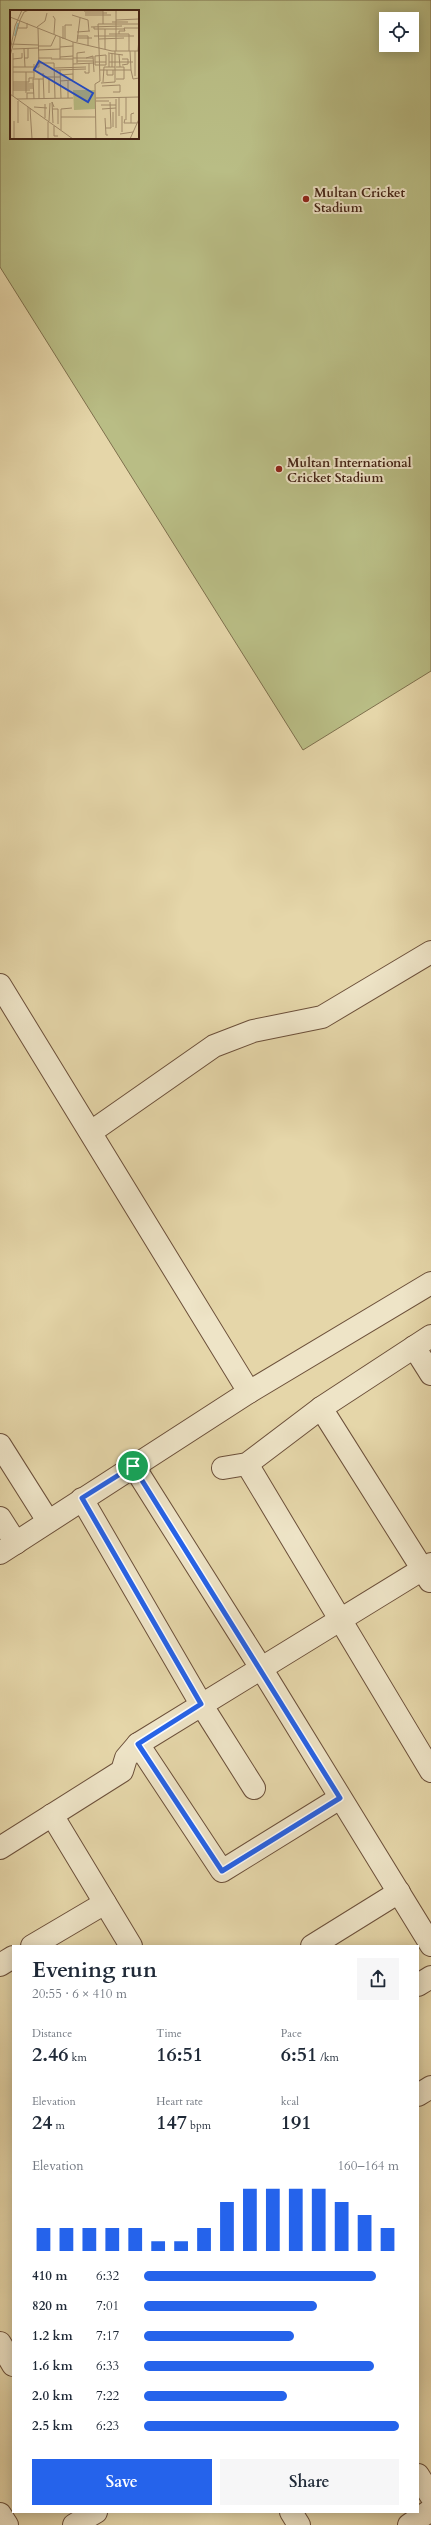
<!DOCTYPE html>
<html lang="en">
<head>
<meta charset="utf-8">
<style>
  body { margin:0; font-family:Cardo,serif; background:#f6f6f7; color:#1f2937; height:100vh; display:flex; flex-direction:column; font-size:15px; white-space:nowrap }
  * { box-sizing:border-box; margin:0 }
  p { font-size:13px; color:#747a83 }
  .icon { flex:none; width:22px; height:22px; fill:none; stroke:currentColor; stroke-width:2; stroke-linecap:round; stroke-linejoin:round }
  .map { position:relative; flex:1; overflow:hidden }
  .details { position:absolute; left:12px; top:1945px; width:407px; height:568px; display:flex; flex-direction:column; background:#fff; border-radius:0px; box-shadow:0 2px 10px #0003 }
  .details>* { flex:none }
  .controls { position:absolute; left:379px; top:12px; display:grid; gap:8px }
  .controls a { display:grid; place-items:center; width:40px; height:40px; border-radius:0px; background:#fff; box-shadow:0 2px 10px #0003; font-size:20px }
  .pin { position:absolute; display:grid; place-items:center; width:34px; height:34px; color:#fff; margin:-17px; border:2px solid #fff; border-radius:50%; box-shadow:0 1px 4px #0007 }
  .round { display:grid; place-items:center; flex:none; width:42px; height:42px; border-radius:0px; background:#f6f6f7 }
  .overview { display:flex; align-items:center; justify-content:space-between; height:68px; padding:0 20px }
  h1 { font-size:22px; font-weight:800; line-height:30px }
  .figures { display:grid; grid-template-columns:repeat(3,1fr); gap:6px; height:68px; padding:4px 20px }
  .figures div { display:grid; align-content:center }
  .figures b { font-size:20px; font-weight:800 }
  .figures small { font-size:11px; font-weight:400 }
  .figures p { font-size:11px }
  .chart { height:112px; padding:8px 20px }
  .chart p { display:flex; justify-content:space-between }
  .chart svg { width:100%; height:72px; margin-top:4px; stroke:#2563eb; stroke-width:6 }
  .action { display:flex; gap:8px; margin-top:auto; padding:8px 20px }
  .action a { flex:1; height:46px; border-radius:0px; background:#2563eb; color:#fff; font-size:16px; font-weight:800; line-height:46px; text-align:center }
  .action a+a { background:#f6f6f7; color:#1f2937 }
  ul { padding:0 20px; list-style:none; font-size:13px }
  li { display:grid; grid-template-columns:64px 48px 1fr; align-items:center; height:30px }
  li i { height:10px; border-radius:5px; background:#2563eb }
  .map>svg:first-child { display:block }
  .green { fill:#b9bd85; stroke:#7e704d; fill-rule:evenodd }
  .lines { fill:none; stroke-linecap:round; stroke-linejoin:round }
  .minor-casing { stroke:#6c503a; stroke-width:24 }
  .minor { stroke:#eee4c7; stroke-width:22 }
  .route-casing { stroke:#fff; stroke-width:8 }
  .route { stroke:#2563eb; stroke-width:5 }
  .poi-dot { fill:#8f2418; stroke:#eee4c7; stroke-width:1.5 }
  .labels { text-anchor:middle; stroke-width:4; stroke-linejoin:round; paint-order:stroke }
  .poi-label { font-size:13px; font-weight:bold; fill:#432315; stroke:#eee4c7; text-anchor:start }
  .inset-river { fill:none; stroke:#96b9ad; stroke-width:2 }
  .inset-road { fill:none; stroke:#a48e6e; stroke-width:1 }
  .view { fill:#1d4ed8; fill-opacity:0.15; stroke:#1d4ed8; stroke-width:2 }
  .inset-edge { fill:none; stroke:#432315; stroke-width:2 }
</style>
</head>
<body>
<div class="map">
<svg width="431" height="2525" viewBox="0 0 431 2525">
  <rect width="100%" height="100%" fill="#e5d6a9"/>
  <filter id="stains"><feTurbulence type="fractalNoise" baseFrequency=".005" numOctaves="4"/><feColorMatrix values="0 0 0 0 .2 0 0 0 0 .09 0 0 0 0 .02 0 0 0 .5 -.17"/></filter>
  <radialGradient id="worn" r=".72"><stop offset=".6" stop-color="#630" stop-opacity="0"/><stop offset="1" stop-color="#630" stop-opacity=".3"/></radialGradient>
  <path class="green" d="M0 0H431V671L303 750 0 267ZM11 11H138V138H11ZM386 19H412V45H386Z"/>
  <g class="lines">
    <defs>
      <g id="minor">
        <path d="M0 985 249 1392"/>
        <path d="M91 1132 214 1046 253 1031 322 1017 431 952"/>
        <path d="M414 1347 431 1374"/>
        <path d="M321 1408 430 1581"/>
        <path d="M0 1445 48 1521"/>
        <path d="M247 1464 431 1771"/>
        <path d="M133 1465 261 1668 431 1945"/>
        <path d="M223 1468 247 1464 321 1408 431 1336"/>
        <path d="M82 1499 201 1704 254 1788"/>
        <path d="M0 1518 16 1543"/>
        <path d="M0 1553 249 1392 431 1283"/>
        <path d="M138 1744 222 1871 340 1798"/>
        <path d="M52 1815 131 1946"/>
        <path d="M0 1848 122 1771 126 1758 138 1744 431 1564"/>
        <path d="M32 1946 105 1903"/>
        <path d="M312 1946 399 1892"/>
        <path d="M0 1965 13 1957"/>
        <path d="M418 1985 431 1977"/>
        <path d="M418 2095 431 2087"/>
        <path d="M0 2343 13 2365"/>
        <path d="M418 2475 431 2496"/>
        <path d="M291 2512 299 2525"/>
        <path d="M0 2514 7 2525"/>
        <path d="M74 2525 96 2512"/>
        <path d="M409 2525 431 2510"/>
      </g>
    </defs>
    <use href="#minor" class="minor-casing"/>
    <use href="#minor" class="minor"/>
  </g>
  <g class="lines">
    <defs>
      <path id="route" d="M133 1466 340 1798 222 1871 138 1744 201 1704 82 1498Z"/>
    </defs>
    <use href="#route" class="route-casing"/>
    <use href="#route" class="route"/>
  </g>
  <g class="poi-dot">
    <circle cx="306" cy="199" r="4"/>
    <circle cx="279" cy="469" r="4"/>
  </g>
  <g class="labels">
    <g class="poi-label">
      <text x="314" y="197">Multan Cricket<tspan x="314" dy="15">Stadium</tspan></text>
      <text x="287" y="467">Multan International<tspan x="287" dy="15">Cricket Stadium</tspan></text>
    </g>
  </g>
  <g transform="translate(10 10)">
    <rect width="129" height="129" fill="#e5d6a9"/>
    <path d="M63 80H85V99L64 100Z" fill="#b9bd85"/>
    <path class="inset-river" d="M5 26 8 13"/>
    <path class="inset-road" d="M106 0V41M74 1H93M75 3H97M62 5 78 10 79 21M75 5H101M43 6 45 9 44 24M0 7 63 32 102 41H129M106 10 129 9M102 12H118M93 14H129M53 16V29M27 17 35 11 37 3M81 17 112 16M84 17V19H115M7 18H17V13M95 19V39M67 22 80 21M99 24H119V41M109 24V21H115L114 18H129M67 26H78V36M84 26H124M50 27V49M67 28H82M55 29V15H62M89 29 114 28M67 32 70 8M0 34 28 35M28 36H41L46 25M50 37 63 36M89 38 88 14H93V0M3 39 28 38M14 39 15 57M28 40 50 39M0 41 5 16 12 0M105 41V72M125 41V66M128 41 129 28M3 43V86M98 43 113 45M99 44V57M102 44V57M109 45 110 57M0 46 10 10 14 2 19 0M50 47 63 46M15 48H18V38M28 48H42M63 48H83M76 48 83 46 84 62M3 49 12 48V43M41 49H63M112 49H118V54L112 55M67 51H83M85 52H96V55H85V46L96 45V52M99 52H123M28 53H44L45 88M67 53V43L75 42M24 54V68M63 54 84 53M3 57H29L28 18M106 57H114V69H106M45 58 76 57M46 60 76 59M50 60 51 88M90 60H121L120 41M97 60V65H103V60M121 60 123 69 129 68M75 61V63H79V53M3 62H24M16 62V83M33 63 34 88M50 65 63 64M33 67H50M29 69V89M39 69V83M50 71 63 70V32M3 72H19V68H24M93 72 94 57H105M91 73 105 72M3 74H23M3 76H23M92 76 110 75V82H103M3 78H23M3 80H20M0 84 63 129M109 87V106M116 87V110M58 88V71M86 88 129 87M7 89 63 88M17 89V83H24M24 89 23 69H33M106 89V118M86 91H99M35 94V108M91 95H106M24 97 37 98M20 98 22 129M42 99H48V114M92 99 106 98M103 102V117M112 106V122M51 107H86M95 108 96 125H98M115 109 114 113H127M18 111V97M39 111 40 93M38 112V129M8 113V91M43 113 42 92 44 97M121 113V104L124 103M44 116V126H48M95 118H101L100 92M51 120V99L62 98M110 124 123 122M4 129V111M86 129 85 74 90 71 89 38M120 129 129 109"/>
    <path class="view" d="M29 51 83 83 78 92 24 60Z"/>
    <rect width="129" height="129" class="inset-edge"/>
  </g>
  <rect width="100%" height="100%" filter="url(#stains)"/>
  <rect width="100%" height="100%" fill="url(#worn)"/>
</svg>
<div class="controls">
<a><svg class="icon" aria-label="locate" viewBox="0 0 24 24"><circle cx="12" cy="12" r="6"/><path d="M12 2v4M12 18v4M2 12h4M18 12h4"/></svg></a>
</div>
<div class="pin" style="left:133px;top:1466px;background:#1e9e55"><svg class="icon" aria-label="arrive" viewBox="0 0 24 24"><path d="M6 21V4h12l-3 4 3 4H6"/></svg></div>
<section class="details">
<div class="overview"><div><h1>Evening run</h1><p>20:55 · 6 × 410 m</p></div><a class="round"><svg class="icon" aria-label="share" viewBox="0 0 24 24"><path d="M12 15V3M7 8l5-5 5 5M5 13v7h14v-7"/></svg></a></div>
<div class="figures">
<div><p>Distance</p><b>2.46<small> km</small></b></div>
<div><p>Time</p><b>16:51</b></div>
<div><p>Pace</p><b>6:51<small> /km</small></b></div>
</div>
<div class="figures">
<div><p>Elevation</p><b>24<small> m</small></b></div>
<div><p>Heart rate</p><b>147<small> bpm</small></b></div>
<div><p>kcal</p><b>191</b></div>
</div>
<div class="chart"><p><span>Elevation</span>160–164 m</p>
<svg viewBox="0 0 160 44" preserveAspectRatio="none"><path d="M5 44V30M15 44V30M25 44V30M35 44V30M45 44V30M55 44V38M65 44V38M75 44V30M85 44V14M95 44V6M105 44V6M115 44V6M125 44V6M135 44V14M145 44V22M155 44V30"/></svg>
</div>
<ul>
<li><b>410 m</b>6:32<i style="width:91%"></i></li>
<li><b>820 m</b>7:01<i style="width:68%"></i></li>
<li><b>1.2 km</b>7:17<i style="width:59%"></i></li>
<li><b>1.6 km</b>6:33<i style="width:90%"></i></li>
<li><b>2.0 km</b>7:22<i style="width:56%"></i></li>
<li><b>2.5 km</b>6:23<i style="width:100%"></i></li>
</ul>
<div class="action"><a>Save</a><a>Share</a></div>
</section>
</div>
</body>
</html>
